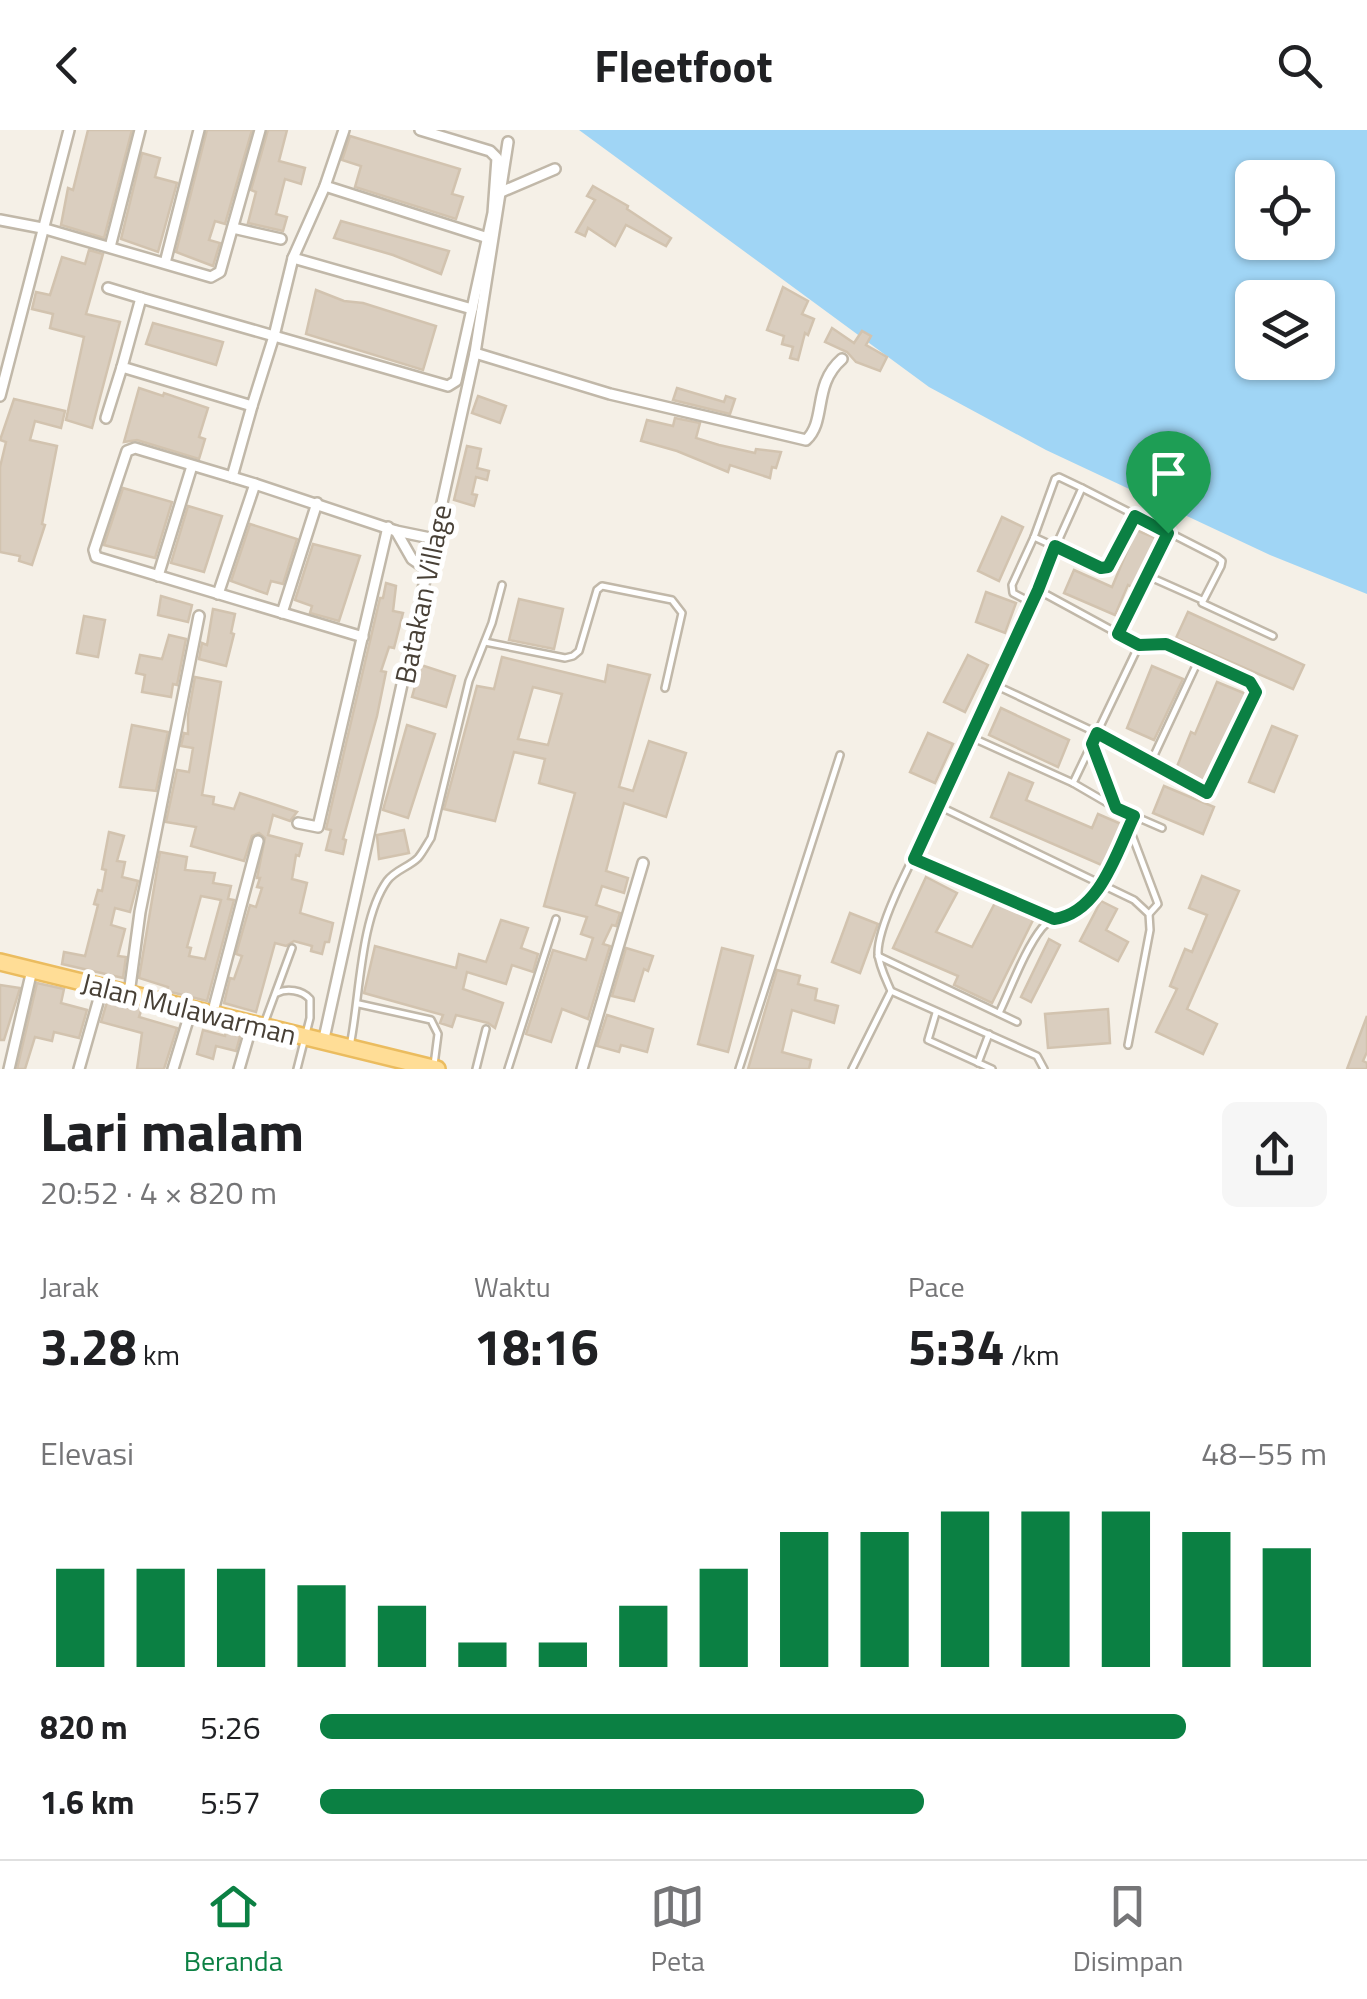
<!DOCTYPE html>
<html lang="id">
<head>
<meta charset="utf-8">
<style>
  body { margin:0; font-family:"Titillium Web",sans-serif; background:#f6f6f6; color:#202124; height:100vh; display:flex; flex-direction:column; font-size:38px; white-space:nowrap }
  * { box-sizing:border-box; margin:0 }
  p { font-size:32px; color:#757577 }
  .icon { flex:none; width:55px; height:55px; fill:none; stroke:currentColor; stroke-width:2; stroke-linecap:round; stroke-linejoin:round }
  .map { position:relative; height:939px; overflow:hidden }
  .side { display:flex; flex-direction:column; background:#fff; flex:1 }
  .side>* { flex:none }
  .buttons { position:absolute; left:1235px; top:30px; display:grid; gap:20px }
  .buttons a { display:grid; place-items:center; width:100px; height:100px; border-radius:15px; background:#fff; box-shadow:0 2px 8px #0004; font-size:50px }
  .pin { position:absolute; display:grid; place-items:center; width:85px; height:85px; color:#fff; margin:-102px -42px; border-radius:50% 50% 50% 0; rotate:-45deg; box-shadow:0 0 10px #0007 }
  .pin .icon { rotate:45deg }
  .round { display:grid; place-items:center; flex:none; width:105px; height:105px; border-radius:15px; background:#f6f6f6 }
  .overview { display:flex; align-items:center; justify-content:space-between; height:170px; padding:0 40px }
  h1 { font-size:55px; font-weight:700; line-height:75px }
  .figures { display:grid; grid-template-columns:repeat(3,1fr); gap:15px; height:170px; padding:10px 40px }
  .figures div { display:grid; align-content:center }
  .figures b { font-size:50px; font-weight:700 }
  .figures small { font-size:28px; font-weight:400 }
  .figures p { font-size:28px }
  .chart { height:280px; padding:20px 40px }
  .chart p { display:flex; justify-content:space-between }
  .chart svg { width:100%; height:180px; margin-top:10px; stroke:#0b8043; stroke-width:6 }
  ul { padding:0 40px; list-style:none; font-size:32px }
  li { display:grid; grid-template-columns:160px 120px 1fr; align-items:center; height:75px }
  li i { height:25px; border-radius:12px; background:#0b8043 }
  header { display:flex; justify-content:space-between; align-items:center; height:130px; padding:0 40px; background:#fff; font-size:45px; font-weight:700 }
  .tab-bar { display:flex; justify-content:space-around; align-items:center; height:140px; border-top:2px solid #e0e0e0; background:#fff; font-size:28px; color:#757577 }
  .tab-bar a { display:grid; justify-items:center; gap:5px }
  .tab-bar .on { color:#0b8043 }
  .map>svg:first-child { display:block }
  .water { fill:#a0d5f5; fill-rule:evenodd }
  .building { fill:#dacebf; stroke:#d2c3af; stroke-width:2.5; fill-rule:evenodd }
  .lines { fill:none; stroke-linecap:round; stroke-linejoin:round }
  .lane-casing { stroke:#c1b8a9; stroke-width:10 }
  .street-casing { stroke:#c1b8a9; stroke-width:14 }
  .primary-casing { stroke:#ebbc5f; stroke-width:20 }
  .lane { stroke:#fff; stroke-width:5 }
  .street { stroke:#fff; stroke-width:9 }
  .primary { stroke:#ffdd96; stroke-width:15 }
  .route-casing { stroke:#fff; stroke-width:20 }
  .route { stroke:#0b8043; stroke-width:12 }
  .labels { text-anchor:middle; stroke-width:10; stroke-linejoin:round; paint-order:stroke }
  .street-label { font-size:28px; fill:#484036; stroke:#fff }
</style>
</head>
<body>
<header><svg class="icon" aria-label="back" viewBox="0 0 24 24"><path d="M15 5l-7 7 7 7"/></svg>Fleetfoot<svg class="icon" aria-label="search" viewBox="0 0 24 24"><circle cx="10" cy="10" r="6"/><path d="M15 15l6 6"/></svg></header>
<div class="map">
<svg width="1367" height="939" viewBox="0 0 1367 939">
  <rect width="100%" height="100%" fill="#f5f0e7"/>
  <path class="water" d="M579 0H1367V464L1270 425 1046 320 929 257ZM1252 48H1318V112H1252ZM1252 168H1318V232H1252Z"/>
  <g class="building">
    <path d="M88 0H132L104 108 61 95 68 58 73 60Z"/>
    <path d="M207 0H252L225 94 215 91 209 110 220 113 213 136 176 122Z"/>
    <path d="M268 0H287L279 31 305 38 301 54 285 49 276 84 287 87 283 101 248 93 256 62 251 60Z"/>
    <path d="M350 6 460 39 452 64 463 67 456 89 355 57 361 36 342 30Z"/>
    <path d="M142 23 160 28 155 47 177 53 158 122 121 109Z"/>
    <path d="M593 56 628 76 627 79 671 108 666 116 626 95 615 116 588 98 585 106 576 102 595 70 587 66Z"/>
    <path d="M341 91 449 121 441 144 393 125 334 108Z"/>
    <path d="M89 120 103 124 86 184 120 192 92 298 66 290 84 207 50 198 53 184 32 179 36 162 50 165 62 127 85 134Z"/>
    <path d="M783 157 808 171 802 184 814 189 808 205 805 203 798 230 790 228 793 217 782 214 784 206 767 200Z"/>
    <path d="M316 160 344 171 363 173 436 196 423 240 306 204Z"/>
    <path d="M153 193 223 212 216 235 146 214Z"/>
    <path d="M832 198 854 213 862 201 871 206 866 215 887 227 880 241 856 232 847 222 825 212Z"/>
    <path d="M139 258 163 266 164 263 208 278 199 307 205 309 199 329 137 310 124 312Z"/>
    <path d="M677 258 724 272 726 266 735 269 730 284 673 270Z"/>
    <path d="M478 266 506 276 500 293 472 283Z"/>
    <path d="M14 269 65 281 61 298 35 291 30 310 57 316 42 394 45 395 32 435 19 431 20 426 0 422V337L6 312 0 310Z"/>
    <path d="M675 288 700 293 696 308 719 315 755 323 756 319 781 322 776 338 772 337 770 348 730 335 728 342 677 321 641 311 647 290 673 296Z"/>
    <path d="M467 316 481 319 477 338 489 341 487 350 476 347 472 364 477 365 474 376 454 370Z"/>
    <path d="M123 358 172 372 155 428 104 415Z"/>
    <path d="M188 376 222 386 204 442 171 433Z"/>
    <path d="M1002 387 1023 397 999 451 978 441Z"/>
    <path d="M250 394 297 409 283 454 271 451 267 464 231 451Z"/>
    <path d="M1136 400 1158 409 1134 458 1128 455 1115 485 1064 463 1074 440 1112 457Z"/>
    <path d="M313 414 360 426 339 491 310 483 312 476 295 470Z"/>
    <path d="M386 453 396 456 393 481 403 483 394 518 389 517 381 541 386 542 377 586 343 709 346 710 343 724 326 720 331 700 326 699 380 468H383Z"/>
    <path d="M986 462 1016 473 1005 503 976 492Z"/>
    <path d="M161 466 192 475 188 492 158 485Z"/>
    <path d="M519 469 563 479 554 519 509 510Z"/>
    <path d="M213 479 235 484 231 503 234 504 226 536 199 529 202 513 207 515Z"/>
    <path d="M1188 482 1304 535 1293 559 1176 508Z"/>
    <path d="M84 486 105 490 98 527 77 523Z"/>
    <path d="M169 505 186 509 177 555 173 554 171 567 142 562 145 545 136 543 140 525 162 529Z"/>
    <path d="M968 525 988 535 965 582 944 572Z"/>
    <path d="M502 527 605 552 608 535 650 545 619 657 633 661 649 611 686 623 666 687 624 673 606 741 628 748 624 763 602 756 596 775 620 783 616 796 612 795 603 814 610 816 588 889 562 879 551 912 526 904 553 820 586 830 593 808 581 804 587 787 544 776 575 663 539 653 545 629 514 622 495 691 444 679 477 556 494 559ZM533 557 562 564 548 615 518 609Z"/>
    <path d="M421 535 455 546 446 577 412 567Z"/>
    <path d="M1152 536 1183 549 1154 610 1127 598Z"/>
    <path d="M195 547 221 552 202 665 214 667 213 674 234 679 240 663 297 682 290 691 273 685 268 705 302 714 299 726 296 725 292 749 307 753 300 783 333 793 329 812H325L322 824 311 821 312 816 294 811 286 816 275 813 256 882 224 873 230 848 234 849 242 826 236 824 250 775 256 777 262 758 257 757 260 748H257L265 708 259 703 252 706 244 731 191 716 196 697 166 692 177 640 189 642 193 618 181 616 184 603 188 604V585Z"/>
    <path d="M1217 552 1246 564 1204 654 1176 639 1191 602 1195 604Z"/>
    <path d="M1001 578 1069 610 1058 637 989 605Z"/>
    <path d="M132 595 168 602 156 661 120 657Z"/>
    <path d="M407 595 435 604 408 688 383 680Z"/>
    <path d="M1272 596 1297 606 1274 662 1249 652Z"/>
    <path d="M928 603 953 614 935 653 910 642Z"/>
    <path d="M1009 643 1033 653 1026 670 1092 698 1098 684 1121 694 1104 736 991 687Z"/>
    <path d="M1164 656 1214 677 1203 704 1153 683Z"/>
    <path d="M404 700 409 723 379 729 377 705Z"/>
    <path d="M109 702 124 706 117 731 125 732 122 747 138 751 130 782 115 778 111 795 125 799 118 826 126 827 123 848 62 834 64 822 85 826 98 775 94 774 98 760 102 761 106 740 102 739Z"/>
    <path d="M160 722 187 727 185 740 215 743 213 753 231 756 228 769 234 770 207 871 167 861 168 857 139 848ZM201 766 221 770 205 829 189 826 191 818 187 817Z"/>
    <path d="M1202 746 1239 761 1187 879 1217 894 1203 924 1156 902 1177 859 1170 856 1185 819 1192 822 1207 785 1189 778Z"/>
    <path d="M926 747 957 763 936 802 972 817 996 771 1033 790 992 873 954 855 958 846 893 818Z"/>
    <path d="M1101 771 1117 779 1106 800 1128 812 1118 831 1080 811Z"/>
    <path d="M850 783 878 794 860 843 832 832Z"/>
    <path d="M501 790 528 798 521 818 538 824 533 842 512 835 506 854 467 842 463 859 503 873 495 898 488 893 456 885 452 897 440 893 443 885 364 863 375 816 456 838 459 824 486 832Z"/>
    <path d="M1049 809 1060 815 1031 872 1021 867Z"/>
    <path d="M626 818 653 826 648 841 644 839 634 871 612 866Z"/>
    <path d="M722 818 753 826 728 922 698 914Z"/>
    <path d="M777 840 800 846 798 854 817 859 815 870 838 876 834 893 792 880 782 922 811 930 809 939H748Z"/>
    <path d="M37 853 64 859 61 873 87 880 79 908 54 902 52 911 35 907 25 939H17Z"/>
    <path d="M0 855 20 858 4 910H0Z"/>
    <path d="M107 872 142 878 139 887 177 898 164 939H137L142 903 101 892Z"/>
    <path d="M1108 879 1110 913 1048 918 1045 884Z"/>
    <path d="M607 885 653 899 647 922 621 915 619 922 597 916Z"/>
    <path d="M1367 886V922L1363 931 1367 933V939H1347Z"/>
    <path d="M226 899 241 903 236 921 216 916 213 929 197 924 203 900 225 906Z"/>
  </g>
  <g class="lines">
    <defs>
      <g id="lane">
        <path d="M1082 358 1217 427 1222 431 1221 436 1202 473 1273 506"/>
        <path d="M1034 407 1101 438 1113 432 1134 387"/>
        <path d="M1148 446 1202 470"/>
        <path d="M1038 460 1139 515 1073 653 1116 678 1162 698"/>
        <path d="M1118 504 1168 403"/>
        <path d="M485 512 565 528 573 526 579 521 597 460 602 456 672 470 682 483 665 558"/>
        <path d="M995 555 1097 603 1207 663 1256 558 1166 514 1139 515"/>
        <path d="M971 607 1073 653"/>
        <path d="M1093 616 1115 676"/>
        <path d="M1150 634 1199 529"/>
        <path d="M939 676 1082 358 1059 347 1055 349 1034 407 1012 455 1013 463 1032 473"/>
        <path d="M1129 697 1158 774 1149 784"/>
        <path d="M915 729 1054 789"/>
        <path d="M878 826 1017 892"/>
        <path d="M891 861 1037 926 1044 939"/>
        <path d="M277 863C287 858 302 860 310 869V888L297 939"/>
        <path d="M359 874 431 890 438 904 434 935"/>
        <path d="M936 883 928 910 992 939"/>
        <path d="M999 883C1011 858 1025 819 1042 798 1053 785 1071 787 1084 776 1108 753 1120 715 1134 686"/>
        <path d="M264 894 292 818"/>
        <path d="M350 916C360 868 360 789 387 751 395 740 409 737 418 728 423 722 427 714 431 708L469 551 492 493 502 455"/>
        <path d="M978 933 989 904"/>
        <path d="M476 939 486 899"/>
        <path d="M508 939 556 789"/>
        <path d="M739 939 840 625"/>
        <path d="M852 939 891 861C886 849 879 836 878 823 878 789 923 710 939 676L1134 770 1149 784 1150 800 1128 915"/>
      </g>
      <g id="street">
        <path d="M325 56 488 108"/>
        <path d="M501 62 555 39"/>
        <path d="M0 90 42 98 211 147 220 142 260 0"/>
        <path d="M233 98 281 109"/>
        <path d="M110 117 140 0"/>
        <path d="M293 128 472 179 493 83 497 28 490 21 420 0"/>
        <path d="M165 133 199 0"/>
        <path d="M108 158 141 168 122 237 252 276 274 206 448 256 456 251 472 179"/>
        <path d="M141 168 274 206 293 128 325 56 344 0"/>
        <path d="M475 223 610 264 806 310C827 291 812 255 842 229"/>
        <path d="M0 266 69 0"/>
        <path d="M252 276 232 347 135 318 127 321 94 420 96 427 363 507"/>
        <path d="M106 288 122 237"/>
        <path d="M255 354 396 401 435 409"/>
        <path d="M396 401 412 429 428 440"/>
        <path d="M158 446 192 336"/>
        <path d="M218 464 255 354 232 347"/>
        <path d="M282 483 317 373"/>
        <path d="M298 693 318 697 388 397"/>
        <path d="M129 864 140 782 199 486"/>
        <path d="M212 885 258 711"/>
        <path d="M323 913 475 223 508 12"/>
        <path d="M9 939 32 840"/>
        <path d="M79 939 102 858"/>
        <path d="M173 939 191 880"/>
        <path d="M239 939 252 894"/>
        <path d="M582 939 643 733"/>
      </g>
      <path id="primary" d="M0 832 437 939"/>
    </defs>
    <use href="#lane" class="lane-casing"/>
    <use href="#street" class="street-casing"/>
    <use href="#primary" class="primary-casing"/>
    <use href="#lane" class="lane"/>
    <use href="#street" class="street"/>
    <use href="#primary" class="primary"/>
  </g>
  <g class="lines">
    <defs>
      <path id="route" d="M1135 386 1168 403 1118 504 1139 515 1166 514 1250 552 1256 562 1207 663 1097 603 1092 614 1116 678 1134 686C1117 721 1100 783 1054 789L914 729 1038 460 1055 416 1101 438 1108 437Z"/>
    </defs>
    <use href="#route" class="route-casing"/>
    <use href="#route" class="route"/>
  </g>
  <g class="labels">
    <g class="street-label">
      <text transform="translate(423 464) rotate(-78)" y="10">Batakan Village</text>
      <text transform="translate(189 879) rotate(14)" y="10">Jalan Mulawarman</text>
    </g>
  </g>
</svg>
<div class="buttons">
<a><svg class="icon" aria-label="locate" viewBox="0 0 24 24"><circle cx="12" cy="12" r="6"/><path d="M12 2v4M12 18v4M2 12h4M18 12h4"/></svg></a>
<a><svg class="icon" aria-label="layers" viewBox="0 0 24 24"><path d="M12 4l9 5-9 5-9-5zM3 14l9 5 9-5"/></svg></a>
</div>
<div class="pin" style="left:1168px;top:403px;background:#1e9e55"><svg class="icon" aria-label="arrive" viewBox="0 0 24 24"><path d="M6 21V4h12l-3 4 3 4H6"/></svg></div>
</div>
<section class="side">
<div class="overview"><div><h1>Lari malam</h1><p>20:52 · 4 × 820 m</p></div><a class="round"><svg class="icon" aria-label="share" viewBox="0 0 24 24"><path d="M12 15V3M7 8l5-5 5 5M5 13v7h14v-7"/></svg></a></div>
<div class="figures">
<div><p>Jarak</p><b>3.28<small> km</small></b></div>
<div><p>Waktu</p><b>18:16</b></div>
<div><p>Pace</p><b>5:34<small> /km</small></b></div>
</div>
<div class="chart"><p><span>Elevasi</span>48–55 m</p>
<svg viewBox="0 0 160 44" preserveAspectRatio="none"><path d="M5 44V20M15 44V20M25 44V20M35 44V24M45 44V29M55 44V38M65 44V38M75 44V29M85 44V20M95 44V11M105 44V11M115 44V6M125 44V6M135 44V6M145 44V11M155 44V15"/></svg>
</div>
<ul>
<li><b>820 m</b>5:26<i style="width:86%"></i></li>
<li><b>1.6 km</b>5:57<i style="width:60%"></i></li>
</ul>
</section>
<nav class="tab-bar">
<a class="on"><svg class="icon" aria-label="home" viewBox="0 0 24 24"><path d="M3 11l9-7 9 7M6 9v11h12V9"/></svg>Beranda</a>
<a><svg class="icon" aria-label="map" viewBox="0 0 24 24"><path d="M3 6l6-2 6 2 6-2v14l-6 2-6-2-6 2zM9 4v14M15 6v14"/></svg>Peta</a>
<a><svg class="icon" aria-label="saved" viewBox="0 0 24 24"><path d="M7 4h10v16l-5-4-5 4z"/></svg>Disimpan</a>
</nav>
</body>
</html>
